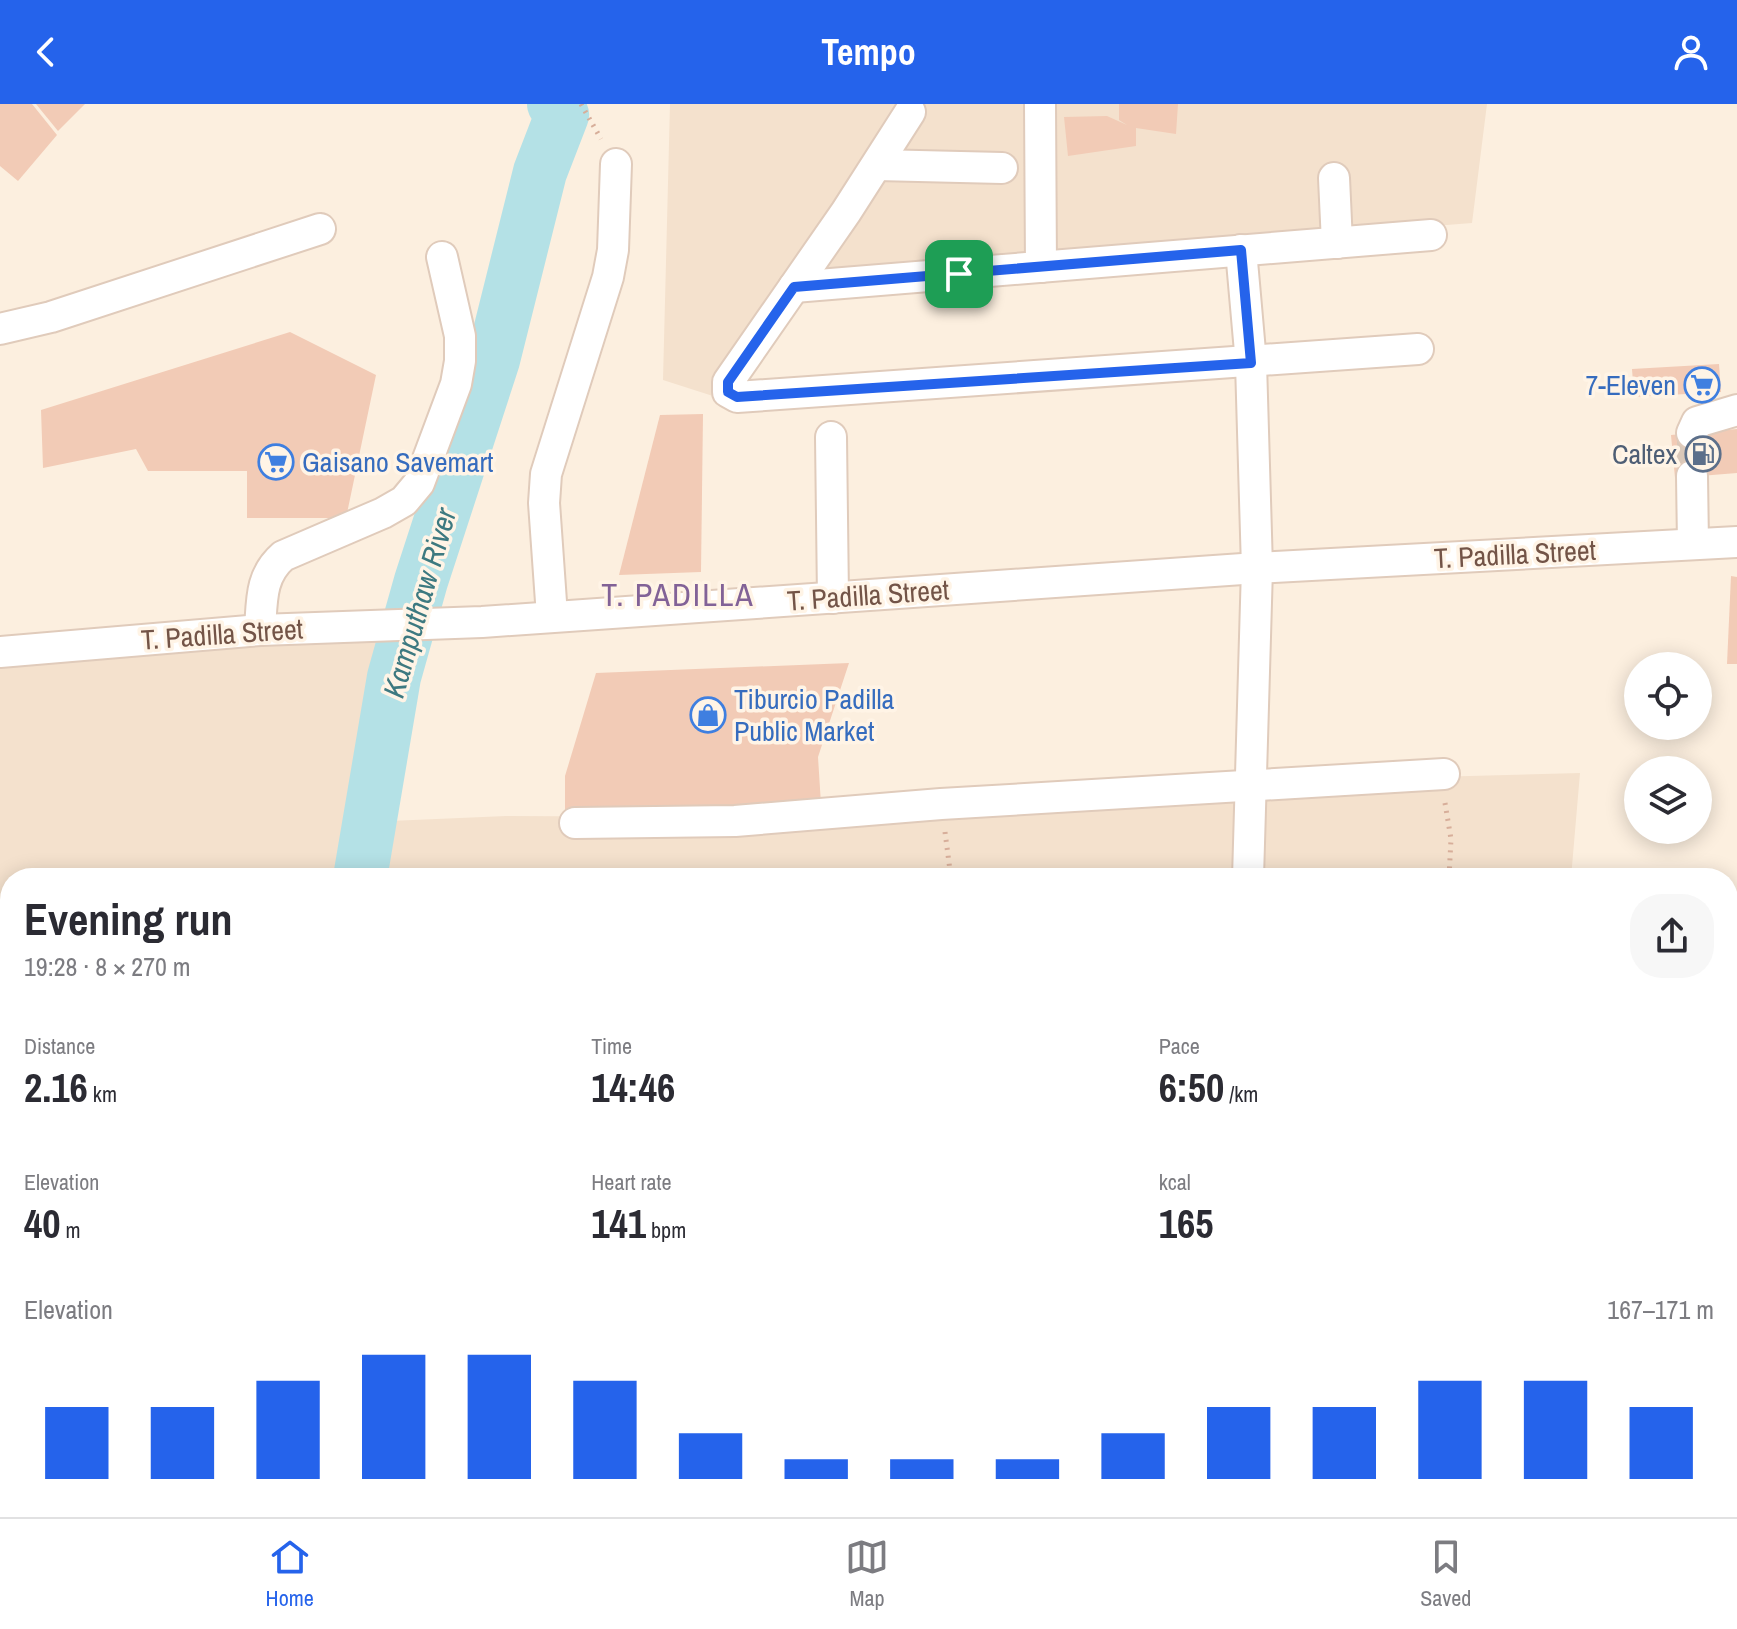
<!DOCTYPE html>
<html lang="en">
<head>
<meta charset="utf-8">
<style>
  body { margin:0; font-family:"Archivo Narrow",sans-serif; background:#f7f7f7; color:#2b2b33; height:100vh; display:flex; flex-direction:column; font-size:30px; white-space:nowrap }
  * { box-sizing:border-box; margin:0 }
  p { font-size:26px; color:#7c7c81 }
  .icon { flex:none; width:44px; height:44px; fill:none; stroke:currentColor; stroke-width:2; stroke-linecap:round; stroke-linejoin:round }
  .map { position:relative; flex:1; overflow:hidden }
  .details { position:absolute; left:0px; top:764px; width:1738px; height:650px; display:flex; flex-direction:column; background:#fff; border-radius:32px 32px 0 0; box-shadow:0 4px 20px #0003 }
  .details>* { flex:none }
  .controls { position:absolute; left:1624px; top:548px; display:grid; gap:16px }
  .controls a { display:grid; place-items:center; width:88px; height:88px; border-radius:50%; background:#fff; box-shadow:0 4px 20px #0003; font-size:40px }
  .pin { position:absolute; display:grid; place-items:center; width:68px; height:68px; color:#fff; margin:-34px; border-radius:16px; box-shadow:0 4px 12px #0006 }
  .round { display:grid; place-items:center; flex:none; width:84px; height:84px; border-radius:32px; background:#f7f7f7 }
  .head { display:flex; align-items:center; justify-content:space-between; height:136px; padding:0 24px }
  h1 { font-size:44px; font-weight:800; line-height:60px }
  .figures { display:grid; grid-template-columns:repeat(3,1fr); gap:12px; height:136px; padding:8px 24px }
  .figures div { display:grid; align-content:center }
  .figures b { font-size:40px; font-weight:800 }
  .figures small { font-size:22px; font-weight:400 }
  .figures p { font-size:22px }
  .chart { height:224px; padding:16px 24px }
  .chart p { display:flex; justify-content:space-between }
  .chart svg { width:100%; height:144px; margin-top:8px; stroke:#2563eb; stroke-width:6 }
  header { display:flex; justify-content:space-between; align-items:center; height:104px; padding:0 24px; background:#2563eb; color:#fff; font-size:36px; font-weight:800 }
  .tabs { display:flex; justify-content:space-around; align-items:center; height:112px; border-top:2px solid #e1e1e2; background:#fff; font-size:22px; color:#7c7c81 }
  .tabs a { display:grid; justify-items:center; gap:4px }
  .tabs .on { color:#2563eb }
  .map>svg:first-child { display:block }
  .residential { fill:#f4e1cd }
  .commercial { fill:#fdddd2 }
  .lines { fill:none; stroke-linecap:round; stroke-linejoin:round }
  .river { stroke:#b4e1e6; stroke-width:54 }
  .building { fill:#f2cbb6 }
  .minor-tunnel { stroke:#dac8b9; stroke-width:30; stroke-dasharray:30 15; stroke-linecap:butt }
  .minor-casing { stroke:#e0cbbb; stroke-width:34 }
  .major-casing { stroke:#d8cfcb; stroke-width:42 }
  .path { stroke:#d7ae9a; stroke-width:5; stroke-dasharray:2 6; stroke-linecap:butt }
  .minor { stroke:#fff; stroke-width:30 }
  .major { stroke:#fdd195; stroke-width:38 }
  .route-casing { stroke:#fff; stroke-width:16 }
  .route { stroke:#2563eb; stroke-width:10 }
  .labels { text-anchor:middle; stroke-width:7; stroke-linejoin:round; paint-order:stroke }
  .shop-label { font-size:28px; fill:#366cbe; stroke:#fff4e6; text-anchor:start }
  .service-label { font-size:28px; fill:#4e5e75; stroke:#fff4e6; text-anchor:end }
  .street-label { font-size:28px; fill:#735447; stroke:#fff4e6 }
  .water-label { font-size:30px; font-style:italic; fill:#3d7980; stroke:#fff4e6 }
  .quarter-label { font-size:32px; letter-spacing:2px; fill:#826297; stroke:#fff4e6 }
</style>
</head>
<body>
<header><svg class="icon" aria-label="back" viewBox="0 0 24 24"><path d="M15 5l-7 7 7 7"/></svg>Tempo<svg class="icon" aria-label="person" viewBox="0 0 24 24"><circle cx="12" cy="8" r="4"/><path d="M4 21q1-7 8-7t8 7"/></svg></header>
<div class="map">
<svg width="1737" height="1413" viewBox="0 0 1737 1413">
  <rect width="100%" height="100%" fill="#fcefdf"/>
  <g class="residential">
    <path d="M670 0H1487L1472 119 820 171 716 293 663 276Z"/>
    <path d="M397 530 344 774H10V1056H6L0 1046V560Z"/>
    <path d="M1580 669 1571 774H381L390 717 506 712 723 713 1281 677Z"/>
  </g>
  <rect class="commercial" x="801" y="1404" width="260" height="9"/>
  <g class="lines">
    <g class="river">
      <path d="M360 774 394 573 421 477 493 256 540 68 562 11 554 0"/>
      <path d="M1728 1163 1737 1165"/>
    </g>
  </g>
  <g class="building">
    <path d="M0 0H32L57 31 18 77 0 62Z"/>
    <path d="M36 0H85L58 27Z"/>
    <path d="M1119 0H1178L1176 30 1136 24V42L1068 52 1064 13 1107 12 1127 21 1119 16Z"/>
    <path d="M290 228 376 271 346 414H247V367H148L136 345 43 364 41 306Z"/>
    <path d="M1719 260 1721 288 1634 293 1632 265Z"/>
    <path d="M703 310 701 468 619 471 660 311Z"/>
    <path d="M1737 325V369L1675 374 1671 331Z"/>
    <path d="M1731 472 1737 473V560H1727Z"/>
    <path d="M849 559 818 653 821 700 565 707V672L596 569Z"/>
    <path d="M805 1404H867L869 1413H805Z"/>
    <path d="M903 1404H967L969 1413H905Z"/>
  </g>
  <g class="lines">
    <path class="minor-tunnel" d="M1692 329V372"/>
    <defs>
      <g id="minor">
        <path d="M1040 0 1041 163"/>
        <path d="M910 8 846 108 728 278V288L737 293 1418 245"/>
        <path d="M877 61 1002 64"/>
        <path d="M1334 74 1337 139"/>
        <path d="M1241 146 1251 259 1257 464 1248 774"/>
        <path d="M794 183 1431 131"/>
        <path d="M0 225 51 213 320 125"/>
        <path d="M1692 329 1697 318 1737 306"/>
        <path d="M831 333 833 494"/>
        <path d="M1692 372 1693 440"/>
        <path d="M552 512 544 399 546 370 608 173 613 146 616 60"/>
        <path d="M260 526C262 497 260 472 283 452L383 409 404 397 419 379 456 280 460 257V232L442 153"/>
        <path d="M0 548 260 526 482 518 1257 464 1737 438"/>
        <path d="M575 719 735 717 941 700 1444 670"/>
        <path d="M0 1077 10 1102"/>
        <path d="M0 1211H10"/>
        <path d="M1073 1404V1413"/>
        <path d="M0 1410 33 1404"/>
      </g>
      <g id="major">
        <path d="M1728 1312 1737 1238"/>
        <path d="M107 1404 110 1413"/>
        <path d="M441 1404 442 1413"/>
        <path d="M1630 1413 1694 1404"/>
      </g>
    </defs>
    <use href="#minor" class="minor-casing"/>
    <use href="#major" class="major-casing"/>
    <g class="path">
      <path d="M581 0 601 35"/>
      <path d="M1445 699 1451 735 1449 774"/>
      <path d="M945 728 951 774"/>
      <path d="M1024 1413 1044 1411"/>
    </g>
    <use href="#minor" class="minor"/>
    <use href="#major" class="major"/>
  </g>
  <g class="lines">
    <defs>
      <path id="route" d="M1241 146 1251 259 737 293 728 288V278L794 183Z"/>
    </defs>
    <use href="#route" class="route-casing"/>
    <use href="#route" class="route"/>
  </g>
  <defs>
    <symbol id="supermarket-ring" viewBox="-11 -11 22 22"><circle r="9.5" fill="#fff4e6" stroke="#3f7fe0" stroke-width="1.5"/><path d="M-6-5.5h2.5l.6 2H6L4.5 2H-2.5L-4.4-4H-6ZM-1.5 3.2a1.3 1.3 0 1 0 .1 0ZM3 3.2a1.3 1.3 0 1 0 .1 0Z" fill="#3f7fe0"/></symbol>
    <symbol id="fuel-ring" viewBox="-11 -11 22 22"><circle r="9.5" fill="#fff4e6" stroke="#5c6f8a" stroke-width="1.5"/><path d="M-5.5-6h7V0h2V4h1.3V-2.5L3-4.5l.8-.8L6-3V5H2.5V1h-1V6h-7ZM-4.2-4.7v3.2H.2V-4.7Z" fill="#5c6f8a"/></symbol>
    <symbol id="shop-ring" viewBox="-11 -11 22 22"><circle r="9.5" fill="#fff4e6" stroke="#3f7fe0" stroke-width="1.5"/><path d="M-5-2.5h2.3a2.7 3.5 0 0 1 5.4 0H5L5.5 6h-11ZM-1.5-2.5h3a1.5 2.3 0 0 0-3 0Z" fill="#3f7fe0"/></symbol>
  </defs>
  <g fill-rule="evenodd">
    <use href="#supermarket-ring" x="1682" y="261" width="40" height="40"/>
    <use href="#fuel-ring" x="1683" y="330" width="40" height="40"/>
    <use href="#supermarket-ring" x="256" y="338" width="40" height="40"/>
    <use href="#shop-ring" x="688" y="591" width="40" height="40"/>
  </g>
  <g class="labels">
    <g class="shop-label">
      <text x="1676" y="291" text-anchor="end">7-Eleven</text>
      <text x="302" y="368">Gaisano Savemart</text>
      <text x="734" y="605">Tiburcio Padilla<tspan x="734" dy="32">Public Market</tspan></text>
    </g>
    <g class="service-label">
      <text x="1677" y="360">Caltex</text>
    </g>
    <g class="street-label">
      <text transform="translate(1515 450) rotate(-3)" y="10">T. Padilla Street</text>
      <text transform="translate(868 491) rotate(-4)" y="10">T. Padilla Street</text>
      <text transform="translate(222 530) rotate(-4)" y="10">T. Padilla Street</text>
    </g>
    <g class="water-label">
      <text transform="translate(420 499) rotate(-74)" y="10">Kamputhaw River</text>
    </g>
    <g class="quarter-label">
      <text x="678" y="502">T. PADILLA</text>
    </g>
  </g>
</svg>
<div class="controls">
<a><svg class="icon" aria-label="locate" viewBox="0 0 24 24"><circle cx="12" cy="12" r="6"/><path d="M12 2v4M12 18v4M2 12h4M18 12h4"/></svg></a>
<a><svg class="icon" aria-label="layers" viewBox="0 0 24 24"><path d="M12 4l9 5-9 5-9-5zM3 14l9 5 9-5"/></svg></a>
</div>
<div class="pin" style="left:959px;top:170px;background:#1e9e55"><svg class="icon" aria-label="arrive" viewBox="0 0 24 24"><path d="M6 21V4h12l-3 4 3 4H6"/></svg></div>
<section class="details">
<div class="head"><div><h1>Evening run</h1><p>19:28 · 8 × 270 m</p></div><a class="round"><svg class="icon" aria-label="share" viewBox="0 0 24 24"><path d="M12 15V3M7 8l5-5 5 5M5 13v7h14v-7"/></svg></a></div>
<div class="figures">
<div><p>Distance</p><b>2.16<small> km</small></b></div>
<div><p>Time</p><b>14:46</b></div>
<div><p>Pace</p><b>6:50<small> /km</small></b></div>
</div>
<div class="figures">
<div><p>Elevation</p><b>40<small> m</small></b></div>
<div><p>Heart rate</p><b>141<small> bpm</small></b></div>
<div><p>kcal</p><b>165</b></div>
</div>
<div class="chart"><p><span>Elevation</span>167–171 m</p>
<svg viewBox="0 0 160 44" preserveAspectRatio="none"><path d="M5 44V22M15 44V22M25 44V14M35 44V6M45 44V6M55 44V14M65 44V30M75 44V38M85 44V38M95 44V38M105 44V30M115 44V22M125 44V22M135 44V14M145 44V14M155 44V22"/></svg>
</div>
</section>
</div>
<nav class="tabs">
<a class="on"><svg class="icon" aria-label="home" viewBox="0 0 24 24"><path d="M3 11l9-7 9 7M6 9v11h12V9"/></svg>Home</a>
<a><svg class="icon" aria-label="map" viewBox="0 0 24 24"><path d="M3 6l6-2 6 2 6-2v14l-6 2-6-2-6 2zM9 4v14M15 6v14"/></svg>Map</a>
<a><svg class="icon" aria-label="saved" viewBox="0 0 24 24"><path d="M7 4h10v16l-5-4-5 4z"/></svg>Saved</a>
</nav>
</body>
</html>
